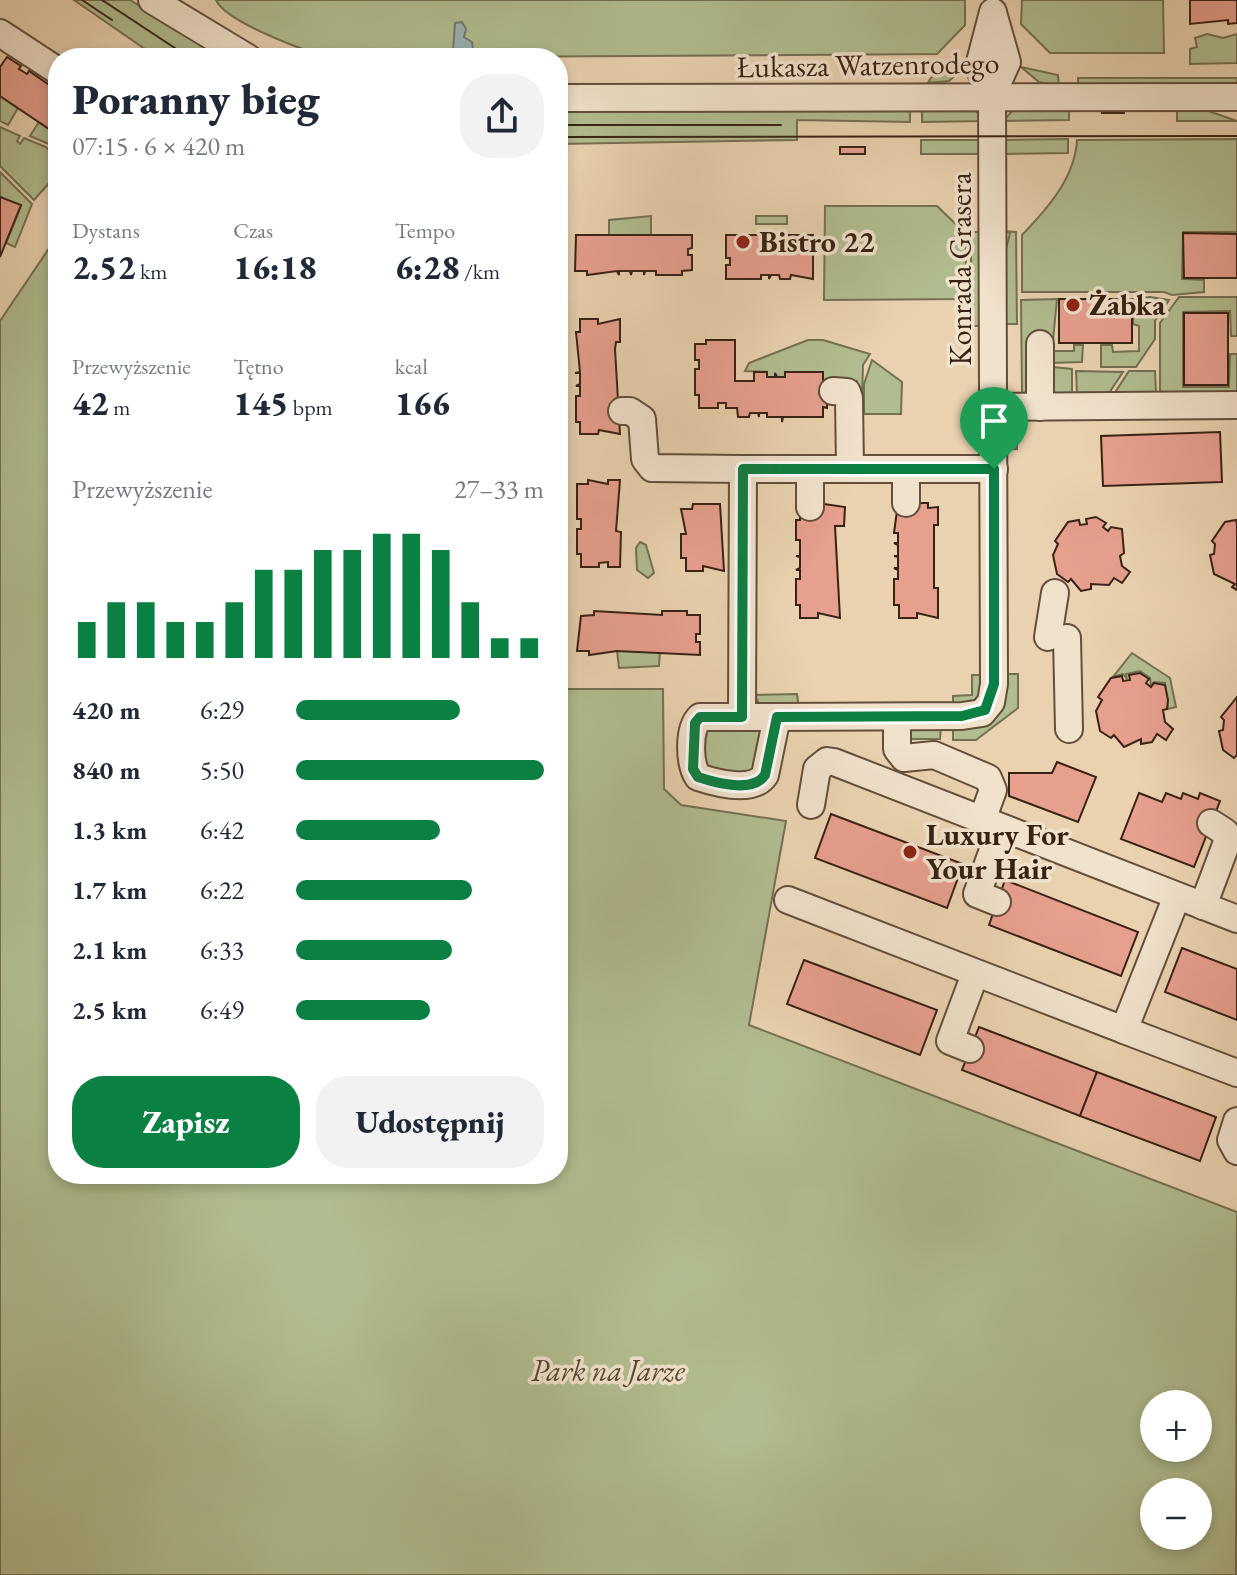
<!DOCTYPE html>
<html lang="pl">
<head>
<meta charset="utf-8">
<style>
  body { margin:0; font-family:"EB Garamond",serif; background:#f2f2f3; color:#1f2937; height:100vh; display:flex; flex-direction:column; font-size:30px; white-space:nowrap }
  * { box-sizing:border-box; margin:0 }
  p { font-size:26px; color:#747a83 }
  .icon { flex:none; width:44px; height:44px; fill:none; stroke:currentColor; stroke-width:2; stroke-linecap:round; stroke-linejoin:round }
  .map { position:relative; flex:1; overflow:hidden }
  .drawer { position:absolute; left:48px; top:48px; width:520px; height:1136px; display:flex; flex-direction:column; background:#fff; border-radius:32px; box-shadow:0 4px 12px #0003 }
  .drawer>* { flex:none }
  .fabs { position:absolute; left:1140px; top:1390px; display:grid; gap:16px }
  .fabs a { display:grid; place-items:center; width:72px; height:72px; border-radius:50%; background:#fff; box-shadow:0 4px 12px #0003; font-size:40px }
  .pin { position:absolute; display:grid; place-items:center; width:68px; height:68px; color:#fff; margin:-82px -34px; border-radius:50% 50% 50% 0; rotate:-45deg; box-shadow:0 0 8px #0007 }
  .pin .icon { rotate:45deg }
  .round { display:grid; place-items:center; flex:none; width:84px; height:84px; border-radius:32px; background:#f2f2f3 }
  .head { display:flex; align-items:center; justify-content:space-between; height:136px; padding:0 24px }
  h1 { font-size:44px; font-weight:800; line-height:60px }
  .figures { display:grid; grid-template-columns:repeat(3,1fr); gap:12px; height:136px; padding:8px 24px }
  .figures div { display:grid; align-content:center }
  .figures b { font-size:34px; font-weight:800 }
  .figures small { font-size:22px; font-weight:400 }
  .figures p { font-size:22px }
  .chart { height:224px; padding:16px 24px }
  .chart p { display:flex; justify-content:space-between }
  .chart svg { width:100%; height:144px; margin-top:8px; stroke:#0b8043; stroke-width:6 }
  .action { display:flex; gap:16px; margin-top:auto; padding:16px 24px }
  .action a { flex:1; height:92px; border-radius:32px; background:#0b8043; color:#fff; font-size:32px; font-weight:800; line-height:92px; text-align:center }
  .action a+a { background:#f2f2f3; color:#1f2937 }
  ul { padding:0 24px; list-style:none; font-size:26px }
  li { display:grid; grid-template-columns:128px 96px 1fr; align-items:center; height:60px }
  li i { height:20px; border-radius:10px; background:#0b8043 }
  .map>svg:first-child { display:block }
  .green { fill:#b1bd90; stroke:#747052; stroke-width:2; fill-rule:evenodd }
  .water { fill:#9bb5b5; stroke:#737a75; stroke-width:2 }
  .building { fill:#e79f8e; stroke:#382214; stroke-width:2 }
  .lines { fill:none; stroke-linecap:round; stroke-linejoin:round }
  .minor-casing { stroke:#644e3b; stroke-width:30 }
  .minor { stroke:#f1e2cc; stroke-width:26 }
  .tram { stroke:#382214; stroke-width:2 }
  .route-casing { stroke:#fff; stroke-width:16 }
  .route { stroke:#0b8043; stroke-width:10 }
  .poi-dot { fill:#8f2418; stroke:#f1e2cc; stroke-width:3 }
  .labels { text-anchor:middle; stroke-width:7; stroke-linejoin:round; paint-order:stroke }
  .street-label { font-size:30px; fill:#382214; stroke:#f1e2cc }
  .poi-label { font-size:30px; font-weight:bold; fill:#382214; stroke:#f1e2cc; text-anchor:start }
  .park-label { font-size:30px; font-style:italic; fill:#564933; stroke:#f1e2cc }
</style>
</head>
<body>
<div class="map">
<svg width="1237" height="1575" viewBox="0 0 1237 1575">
  <rect width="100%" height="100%" fill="#ead2b0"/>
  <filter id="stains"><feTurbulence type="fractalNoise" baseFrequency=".0025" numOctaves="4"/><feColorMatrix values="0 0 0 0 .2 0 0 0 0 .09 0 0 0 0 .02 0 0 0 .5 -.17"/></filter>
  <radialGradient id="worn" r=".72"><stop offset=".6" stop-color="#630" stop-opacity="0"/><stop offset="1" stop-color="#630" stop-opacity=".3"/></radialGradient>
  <g class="green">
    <path d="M74 0H130L223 58H158Z"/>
    <path d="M216 0H965V25L937 54 333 58C306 52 226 22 216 0Z"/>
    <path d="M1022 0H1163L1164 53H1050L1021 24Z"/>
    <path d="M1207 34 1223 38 1237 34V63L1190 64V49L1197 47 1195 38Z"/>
    <path d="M965 67 949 81 928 83C934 69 950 68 965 67Z"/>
    <path d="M1021 67 1058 75 1059 86 1039 82Z"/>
    <rect x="1078" y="78" width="159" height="8"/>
    <path d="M0 96 18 108 8 125 0 121Z"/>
    <path d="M1069 106V120L1003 121 1016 107Z"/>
    <path d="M910 107V122L797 120V140L558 144V108Z"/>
    <path d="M922 107 974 108 983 121 922 122Z"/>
    <path d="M1177 107 1203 109 1237 121H1177Z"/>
    <path d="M39 122 58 135 51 145 30 136Z"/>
    <path d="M0 127 20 136 17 141 20 144 24 138 46 147 58 160V173L34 200 0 166Z"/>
    <path d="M1068 139V153L1002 154V140Z"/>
    <path d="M1237 139V232H1183L1182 279 1204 280V292L1172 295 1164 292H1022V235C1047 209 1075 178 1077 140Z"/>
    <rect x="921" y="140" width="64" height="14"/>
    <path d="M0 172 32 204 15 247 6 243 21 206 0 197Z"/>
    <path d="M825 206H937L966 234V299L824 300Z"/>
    <path d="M651 216V235H609V220Z"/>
    <rect x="756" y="216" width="31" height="8"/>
    <path d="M1003 231 1016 232 1017 324H1002L1004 258 1010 233Z"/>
    <path d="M971 232H986L985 326H971Z"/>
    <path d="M58 235V1174H558V689H663L664 789 681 805 786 821 749 1025 1237 1212 1236 1575H0V321ZM1198 1404V1448H1154V1404ZM1198 1492V1536H1154V1492Z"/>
    <path d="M1150 297 1169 300 1155 321V339L1136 367H1101V345H1112L1113 352 1139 351V326L1133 324 1134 299Z"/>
    <path d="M1179 297H1237V336H1231L1230 311 1183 312V387H1229L1230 354H1237V393L1160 394V323Z"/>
    <path d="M1057 299 1052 351H1074V345H1083L1082 362 1049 363 1030 394H1022L1021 300Z"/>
    <path d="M808 340H823L870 354 863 365 861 438 858 440 857 381H823L785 372V377H777L775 373V377H767V372L745 371 749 363Z"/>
    <path d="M872 360 902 382 901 414H864V384Z"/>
    <path d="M1053 367 1072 369V393L1053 394Z"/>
    <path d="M1076 371 1123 372 1109 393 1077 394Z"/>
    <path d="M1129 371H1155L1156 393 1114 394Z"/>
    <path d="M1017 417V449H1003L1005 426Z"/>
    <path d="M640 542 646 545 654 573 648 578 637 570 636 548Z"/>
    <path d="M617 651H660L659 666 619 668Z"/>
    <path d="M1132 653 1170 678 1176 707 1168 709 1165 683 1154 682 1151 685 1150 678 1140 671 1126 674 1127 679 1123 674 1113 677Z"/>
    <path d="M1004 674H1018V708L976 740H953V726Z"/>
    <path d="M972 675H986L983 700 953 708V696L972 695Z"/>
    <path d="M797 694 799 708 760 705 754 695Z"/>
    <path d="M941 725 940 739H904L910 727Z"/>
    <path d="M758 726 764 731 758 766 751 774 713 771 704 765 703 735 707 730Z"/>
  </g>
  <path class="water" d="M462 22 466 29 464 37 472 42 473 49 458 55 453 51 455 23Z"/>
  <g class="building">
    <path d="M1190 0H1237V23L1228 24V20L1190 24Z"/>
    <path d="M7 57 21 66 19 69 27 74 29 71 58 91V135L0 96V67Z"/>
    <rect x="1102" y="107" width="22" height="6"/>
    <rect x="840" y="147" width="25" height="7"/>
    <path d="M0 197 21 205 0 257Z"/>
    <path d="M1183 233 1237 234V278H1184Z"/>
    <path d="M576 235H692V248L688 249V255H692V270L682 271V275H656V271H645L644 275V271H632L631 275 630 271H619V275L617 271 587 275V271H575Z"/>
    <path d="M726 235H813V279L791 275 790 279H780L779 275H771L769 279V275H761V279H726V265H730V258H726Z"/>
    <rect x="1059" y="299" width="73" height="44"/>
    <rect x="1184" y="313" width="44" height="72"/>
    <path d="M580 319H598V324L620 319V342H616L615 349 620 434 599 430 598 434H580V422H576V396H580V386H576L580 384V373H575L580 372 576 332H580Z"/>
    <path d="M706 340H735V381H754V372H767V377H775V373L777 377H785V372H823V381H827V408L823 407V417H783L782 422V417H767V413H759V417L758 413H750L749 417H738L737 408H726V403H718V408H699V395H695V369H699V360H695V344H706Z"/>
    <path d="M1220 432 1222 482 1103 486 1101 436Z"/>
    <path d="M588 480 608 484V480H620L616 531 621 532 620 567H608V562L599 563V567H581V554H577V529H581V519H577V484H588Z"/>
    <path d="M817 503 845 507 844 526H835L840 618 818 613V618H800V605H796V579H800V570H796L800 568V557L796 556H800V540H796V520H800V507Z"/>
    <path d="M898 503H928V508L938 507V525H934V588H938V618L917 613V618H899V605H894V579H898V570L894 568H898V557L894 556H898V545L894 543H898V533H894Z"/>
    <path d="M693 504H720L724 571 703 566V571H686V558H681V534H686L681 509H692Z"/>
    <path d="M1096 517 1106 523 1103 527 1108 531 1111 527 1122 529 1124 553 1120 556 1122 566 1130 572 1122 583 1114 578 1109 585 1091 584V589L1081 591 1071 579 1068 582 1057 574 1053 555 1058 544 1055 541 1068 522 1079 520 1080 525 1087 524 1086 519Z"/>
    <path d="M1236 520 1237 525V590L1232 587 1235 584 1214 574 1210 555 1214 554 1215 544 1212 541 1225 522Z"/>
    <path d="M594 611 662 615V611H687V615H700V634H696V642H700V655L617 651 589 655V651H577L581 616 594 615Z"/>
    <path d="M1140 673 1149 679 1146 683 1151 687 1154 683 1165 685 1168 700 1167 709 1163 710 1165 722 1173 729 1166 740 1157 734 1152 742 1141 744V739L1124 747 1114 735 1111 738 1100 731 1096 711 1102 700 1098 697 1111 678 1122 676 1123 681 1130 680 1129 675Z"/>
    <path d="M1237 697V755L1234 758 1223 750 1219 731 1223 730 1224 720 1221 717Z"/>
    <path d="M1057 762 1096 777 1078 822 1009 796V773H1052Z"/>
    <path d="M1139 793 1162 802 1166 793 1181 799 1183 793 1198 799 1200 793 1220 801 1194 867 1121 839Z"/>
    <path d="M831 814 963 864 947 908 815 858Z"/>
    <path d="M1005 880 1138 932 1121 976 989 925Z"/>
    <path d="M1182 948 1237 969V1020L1165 992Z"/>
    <path d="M804 960 937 1010 920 1055 787 1004Z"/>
    <path d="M979 1027 1097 1072 1080 1116 962 1070Z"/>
    <path d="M1097 1072 1216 1117 1200 1161 1080 1116Z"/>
  </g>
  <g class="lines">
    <defs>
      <g id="minor">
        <path d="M152 0 248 58"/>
        <path d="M0 33 58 71"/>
        <path d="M992 95 1007 62 994 16"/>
        <path d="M558 98 1237 97"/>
        <path d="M1040 344V407"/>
        <path d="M833 391 847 392 849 398 850 469"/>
        <path d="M994 407 1237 405"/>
        <path d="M622 411H630L642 419 645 459 652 468 743 469"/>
        <path d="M906 503V469"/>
        <path d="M810 507V469"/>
        <path d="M1048 637 1055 593"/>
        <path d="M1067 638 1069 729"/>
        <path d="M700 717H777L765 775C753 793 716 783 698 777 689 763 688 729 700 717Z"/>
        <path d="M742 717 743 469H994"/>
        <path d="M777 717 962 716 982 713 991 702 994 684 992 95 981 72 980 62 993 12"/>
        <path d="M897 717V749L904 758 934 755 988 778 993 790 982 820"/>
        <path d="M811 805 817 769 827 761 834 762 1237 919"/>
        <path d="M1211 823 1225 832 1227 842"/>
        <path d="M788 900 1124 1030 1177 896"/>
        <path d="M997 902 977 894 1001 828"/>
        <path d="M1203 906 1227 842 1237 839"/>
        <path d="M1124 1030 1237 1073"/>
        <path d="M970 1049 950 1041 975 974"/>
        <path d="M1237 1121 1231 1140 1237 1151"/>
      </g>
    </defs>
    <use href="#minor" class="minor-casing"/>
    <use href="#minor" class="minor"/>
    <g class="tram">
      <path d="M82 0 112 20"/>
      <path d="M102 0 190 58"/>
      <path d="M558 125H781"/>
      <path d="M558 137 1237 136"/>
    </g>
  </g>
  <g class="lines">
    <defs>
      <path id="route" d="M743 469H994V684L985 710 962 716 777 717 765 775C753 793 716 783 698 777L693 769 695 723 700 717H742Z"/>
    </defs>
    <use href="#route" class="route-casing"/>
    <use href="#route" class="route"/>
  </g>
  <g class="poi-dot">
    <circle cx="743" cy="242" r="8"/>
    <circle cx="1073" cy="305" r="8"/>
    <circle cx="910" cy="852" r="8"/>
  </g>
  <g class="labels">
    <g class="street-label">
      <text transform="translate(868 65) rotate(-1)" y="10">Łukasza Watzenrodego</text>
      <text transform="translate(961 269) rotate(-90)" y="10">Konrada Grasera</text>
    </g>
    <g class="poi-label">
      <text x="759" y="252">Bistro 22</text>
      <text x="1089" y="315">Żabka</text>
      <text x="926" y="845">Luxury For<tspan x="926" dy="34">Your Hair</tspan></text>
    </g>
    <g class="park-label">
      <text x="608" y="1381">Park na Jarze</text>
    </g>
  </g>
  <rect width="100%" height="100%" filter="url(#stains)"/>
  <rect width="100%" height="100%" fill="url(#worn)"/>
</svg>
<div class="fabs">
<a>+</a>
<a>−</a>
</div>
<div class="pin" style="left:994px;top:469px;background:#1e9e55"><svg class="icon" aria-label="arrive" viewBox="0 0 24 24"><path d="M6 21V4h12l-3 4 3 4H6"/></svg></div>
<section class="drawer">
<div class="head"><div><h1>Poranny bieg</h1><p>07:15 · 6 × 420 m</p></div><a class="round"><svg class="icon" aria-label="share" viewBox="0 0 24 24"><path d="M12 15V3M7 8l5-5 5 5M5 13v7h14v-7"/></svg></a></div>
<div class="figures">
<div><p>Dystans</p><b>2.52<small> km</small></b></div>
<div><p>Czas</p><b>16:18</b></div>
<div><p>Tempo</p><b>6:28<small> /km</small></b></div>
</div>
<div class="figures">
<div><p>Przewyższenie</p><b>42<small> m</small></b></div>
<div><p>Tętno</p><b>145<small> bpm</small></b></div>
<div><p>kcal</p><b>166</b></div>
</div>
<div class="chart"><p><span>Przewyższenie</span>27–33 m</p>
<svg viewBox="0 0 160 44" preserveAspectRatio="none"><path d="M5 44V33M15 44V27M25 44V27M35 44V33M45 44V33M55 44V27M65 44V17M75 44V17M85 44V11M95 44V11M105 44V6M115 44V6M125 44V11M135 44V27M145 44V38M155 44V38"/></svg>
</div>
<ul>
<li><b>420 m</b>6:29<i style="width:66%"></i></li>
<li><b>840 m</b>5:50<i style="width:100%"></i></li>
<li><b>1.3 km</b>6:42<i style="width:58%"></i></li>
<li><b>1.7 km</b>6:22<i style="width:71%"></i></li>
<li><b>2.1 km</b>6:33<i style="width:63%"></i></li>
<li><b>2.5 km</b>6:49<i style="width:54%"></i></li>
</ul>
<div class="action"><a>Zapisz</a><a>Udostępnij</a></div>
</section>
</div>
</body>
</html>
